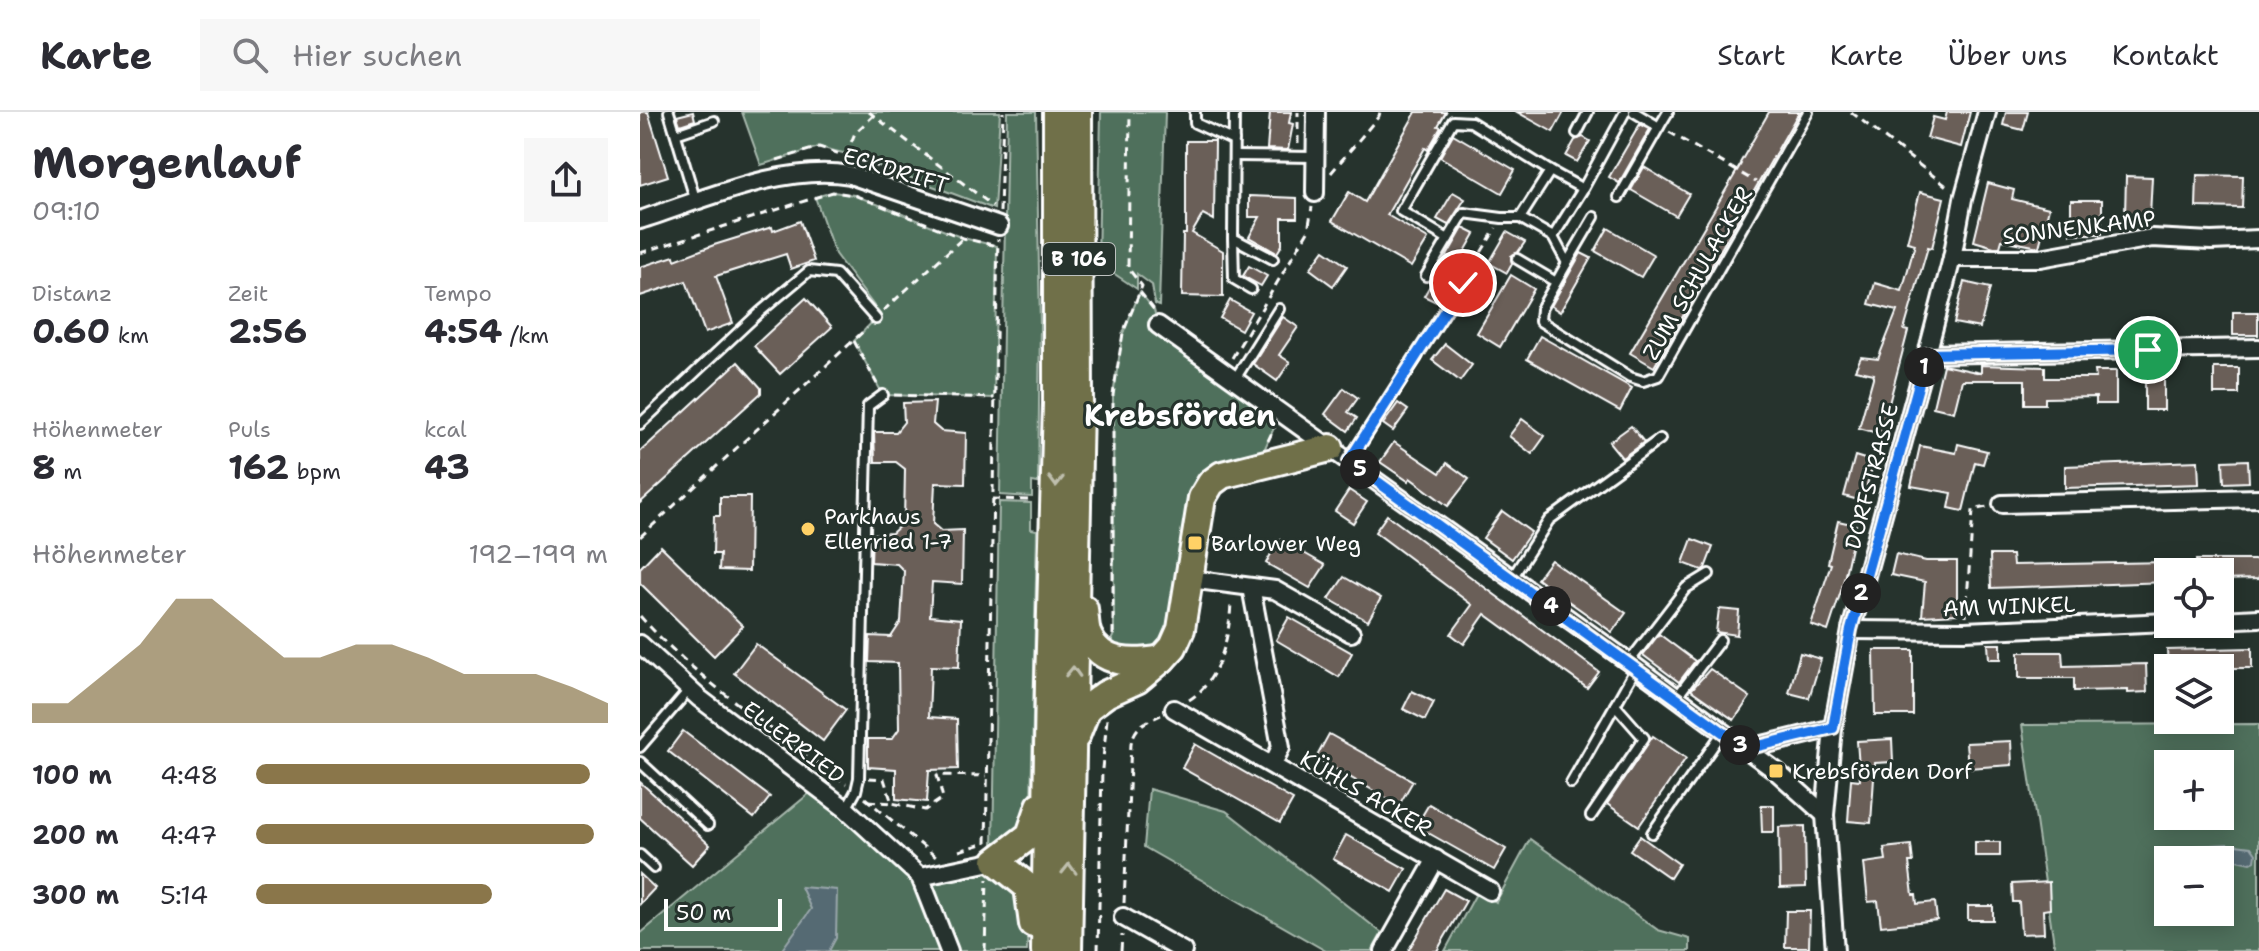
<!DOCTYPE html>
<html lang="de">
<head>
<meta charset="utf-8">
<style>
  body { margin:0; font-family:"Shantell Sans",sans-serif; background:#f7f7f7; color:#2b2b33; height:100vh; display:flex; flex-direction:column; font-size:30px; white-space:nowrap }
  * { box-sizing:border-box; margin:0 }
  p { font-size:26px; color:#7c7c81 }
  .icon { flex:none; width:44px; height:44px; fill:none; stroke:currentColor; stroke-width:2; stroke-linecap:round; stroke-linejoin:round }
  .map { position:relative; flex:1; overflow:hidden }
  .drawer { display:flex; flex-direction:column; background:#fff; width:640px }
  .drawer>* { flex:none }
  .tools { position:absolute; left:1514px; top:446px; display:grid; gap:16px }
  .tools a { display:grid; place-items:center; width:80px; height:80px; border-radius:0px; background:#fff; box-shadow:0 4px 20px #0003; font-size:40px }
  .scale { position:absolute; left:24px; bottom:20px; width:118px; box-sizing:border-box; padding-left:8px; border:4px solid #fff; border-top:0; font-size:22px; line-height:28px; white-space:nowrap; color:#fff; -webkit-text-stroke:6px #26332d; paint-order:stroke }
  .pin { position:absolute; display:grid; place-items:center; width:68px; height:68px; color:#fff; margin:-34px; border:4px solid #fff; border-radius:50%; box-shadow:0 2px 8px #0007 }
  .km { position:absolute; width:40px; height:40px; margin:-20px; border-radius:50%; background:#222; color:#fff; font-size:22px; line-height:40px; text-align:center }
  .round { display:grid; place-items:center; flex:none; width:84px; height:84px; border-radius:0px; background:#f7f7f7 }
  .overview { display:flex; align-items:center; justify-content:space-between; height:136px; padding:0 32px }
  h1 { font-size:44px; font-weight:700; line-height:60px }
  .figures { display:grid; grid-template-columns:repeat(3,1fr); gap:12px; height:136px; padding:8px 32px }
  .figures div { display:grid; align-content:center }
  .figures b { font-size:34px; font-weight:700 }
  .figures small { font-size:22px; font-weight:400 }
  .figures p { font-size:22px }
  .chart { height:224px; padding:16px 32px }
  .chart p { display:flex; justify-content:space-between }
  .chart svg { width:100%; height:144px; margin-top:8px; fill:#8a764a; opacity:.7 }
  ul { padding:0 32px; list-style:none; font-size:26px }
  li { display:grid; grid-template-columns:128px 96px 1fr; align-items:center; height:60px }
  li i { height:20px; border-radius:10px; background:#8a764a }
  header { display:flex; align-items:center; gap:48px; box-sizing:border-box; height:112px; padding:0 40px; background:#fff; border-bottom:2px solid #e1e1e2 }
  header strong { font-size:38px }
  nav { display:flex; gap:44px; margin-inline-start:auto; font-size:28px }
  .search { width:560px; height:72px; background:#f7f7f7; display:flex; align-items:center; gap:20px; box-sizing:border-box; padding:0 28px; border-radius:0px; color:#7c7c81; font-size:30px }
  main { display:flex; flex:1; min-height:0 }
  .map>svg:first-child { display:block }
  .green { fill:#4f705b; stroke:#a7b8ad; stroke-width:2; fill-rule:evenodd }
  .water { fill:#556b73; stroke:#99a6ab; stroke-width:2 }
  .building { fill:#6a5e59; stroke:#fff; stroke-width:2 }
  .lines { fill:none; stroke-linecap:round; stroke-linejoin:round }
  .service-casing { stroke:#fff; stroke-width:14 }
  .minor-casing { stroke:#fff; stroke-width:22 }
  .trunk-casing { stroke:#fff; stroke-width:32 }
  .path { stroke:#fff; stroke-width:3; stroke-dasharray:8 6; stroke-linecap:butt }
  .service { stroke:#26332d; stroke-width:8 }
  .minor { stroke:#26332d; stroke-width:16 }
  .trunk { stroke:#70704a; stroke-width:26 }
  .oneway { stroke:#bfbfae }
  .route-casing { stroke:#fff; stroke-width:16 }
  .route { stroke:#1a73e8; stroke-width:10 }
  .poi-dot { fill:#ffd166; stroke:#26332d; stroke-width:3 }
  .labels { text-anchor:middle; stroke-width:6; stroke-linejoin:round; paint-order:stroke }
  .shield { fill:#26332d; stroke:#bec2c0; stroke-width:2 }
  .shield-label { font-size:20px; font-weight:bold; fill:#fff }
  .street-label { font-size:22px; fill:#fff; stroke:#26332d }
  .poi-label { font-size:22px; fill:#fff; stroke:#26332d; text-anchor:start }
  .district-label { font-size:30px; font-weight:bold; fill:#fff; stroke:#26332d }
</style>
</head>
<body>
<header>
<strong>Karte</strong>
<div class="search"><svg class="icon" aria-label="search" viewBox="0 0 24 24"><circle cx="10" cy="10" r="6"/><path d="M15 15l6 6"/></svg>Hier suchen</div>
<nav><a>Start</a><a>Karte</a><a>Über uns</a><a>Kontakt</a></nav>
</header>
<main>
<section class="drawer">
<div class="overview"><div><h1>Morgenlauf</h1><p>09:10</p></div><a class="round"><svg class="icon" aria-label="share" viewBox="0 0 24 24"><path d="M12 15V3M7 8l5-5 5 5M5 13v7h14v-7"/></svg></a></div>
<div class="figures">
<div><p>Distanz</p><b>0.60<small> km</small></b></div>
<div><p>Zeit</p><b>2:56</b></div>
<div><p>Tempo</p><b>4:54<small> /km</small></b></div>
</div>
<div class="figures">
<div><p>Höhenmeter</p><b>8<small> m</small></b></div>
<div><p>Puls</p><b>162<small> bpm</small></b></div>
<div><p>kcal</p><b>43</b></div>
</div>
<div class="chart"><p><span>Höhenmeter</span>192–199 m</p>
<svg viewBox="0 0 160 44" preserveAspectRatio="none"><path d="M0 44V38L10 38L20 29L30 20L40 6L50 6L60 15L70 24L80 24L90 20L100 20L110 24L120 29L130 29L140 29L150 33L160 38V44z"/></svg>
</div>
<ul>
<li><b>100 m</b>4:48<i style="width:95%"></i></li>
<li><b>200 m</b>4:47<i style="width:96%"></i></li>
<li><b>300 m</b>5:14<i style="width:67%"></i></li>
</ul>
</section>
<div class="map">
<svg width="1619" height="839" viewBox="0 0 1619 839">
  <rect width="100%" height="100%" fill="#26332d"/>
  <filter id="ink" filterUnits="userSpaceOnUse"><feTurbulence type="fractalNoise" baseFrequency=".0125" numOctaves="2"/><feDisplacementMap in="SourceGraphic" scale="16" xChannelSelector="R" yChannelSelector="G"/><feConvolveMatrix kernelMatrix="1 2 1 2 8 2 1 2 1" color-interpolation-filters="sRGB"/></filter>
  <g filter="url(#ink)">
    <g class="green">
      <path d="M102 0H360L354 97 207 42 179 35 121 53Z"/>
      <path d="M367 0H396L400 212 398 371 392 370V385L360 383Z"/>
      <path d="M461 0H525L519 194 515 192 512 173 497 162V177L458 151Z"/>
      <path d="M193 80 214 83 323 126 357 134 354 286 243 283 214 229 240 202 195 142 175 85Z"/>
      <path d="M500 180 514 198 518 213 641 300 617 354 582 363 533 535 464 544 474 522 473 283 483 221Z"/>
      <path d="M359 390 391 391V417L397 418 391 694 387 712 353 737Z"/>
      <path d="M1619 612V839H1415L1382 613ZM1528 652H1580V704H1528ZM1528 748H1580V800H1528Z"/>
      <path d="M177 675 280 764 348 750 377 774 388 812 387 839H0V822Z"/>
      <path d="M509 677 586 699 742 821 732 839H686L504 735Z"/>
      <path d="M890 727 1018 818 1050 827V839H805L838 778 856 790Z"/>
    </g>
    <g class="water">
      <path d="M1588 732 1611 735 1616 742 1615 749 1611 751 1583 745 1558 747 1552 744 1554 734Z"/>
      <path d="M161 775 197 778 196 826 189 839H141L171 797Z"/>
    </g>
    <g class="building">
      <path d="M0 0H8L28 64 0 73Z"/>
      <path d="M53 0 55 8 40 13 37 4Z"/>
      <path d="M630 0H651L649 11 653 12 648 38 627 37Z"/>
      <path d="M776 0H806L798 14 801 15 788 38 785 36 747 103 788 127 771 155 692 109 709 80 725 90Z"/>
      <path d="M877 0H924L913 20Z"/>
      <path d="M1129 0H1159L1014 255 990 241 1101 52 1100 51Z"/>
      <path d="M1307 0H1330L1321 35 1287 26 1293 5 1305 8Z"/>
      <path d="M1366 0H1388L1383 18 1363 13Z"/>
      <path d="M1000 12 1010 17 979 71 969 65Z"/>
      <path d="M813 22 875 58 862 81 800 45Z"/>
      <path d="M943 25 950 29 937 50 926 44 935 28Z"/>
      <path d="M546 29H575L574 108 563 102 552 121 583 139V185L542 184 543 122H546Z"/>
      <path d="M1004 55 1049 82 1036 104 991 78Z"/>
      <path d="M1557 63 1603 64 1602 96 1556 95Z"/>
      <path d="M1486 64 1512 65 1510 103H1485Z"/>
      <path d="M1348 71 1374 78 1372 87 1409 96 1399 135 1362 128 1360 135H1354L1334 129Z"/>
      <path d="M813 80 825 87 808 113 797 107Z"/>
      <path d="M1280 80 1304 86 1292 136 1288 135 1264 218 1268 219 1241 322 1219 316 1234 262 1215 258 1221 245 1238 247 1257 199 1229 192 1235 171 1262 179 1275 132 1267 130Z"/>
      <path d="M609 84 657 86V106H642V133L637 141 609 125 620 105H609Z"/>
      <rect x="1431" y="88" width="31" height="34"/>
      <path d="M160 109 174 149 151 157 146 142 76 164 93 211 65 221 46 169 0 184V155L34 144 35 148 74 133 132 115 133 119Z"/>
      <path d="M823 116 835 122 796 190 784 184Z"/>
      <path d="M968 116 1014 143 1001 165 955 139Z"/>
      <path d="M867 120 885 130 878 140 871 144 872 152 867 161 849 151Z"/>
      <path d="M684 138 707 154 693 174 670 157Z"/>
      <path d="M941 141 951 146 920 200 911 194Z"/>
      <path d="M609 154 627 164 621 174 603 164Z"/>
      <path d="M871 163 894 177 860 235 837 221Z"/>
      <path d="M1324 170 1350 176 1340 216 1314 211Z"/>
      <path d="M166 186 192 215 140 262 114 234Z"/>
      <path d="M590 188 611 200 601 218 580 206Z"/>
      <rect x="1593" y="200" width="25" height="23"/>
      <path d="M643 205 658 215 639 243 650 250 637 269 613 252Z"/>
      <path d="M900 224 992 276 980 299 887 247Z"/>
      <path d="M805 232 832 253 820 269 792 248Z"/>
      <path d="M98 250 121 276V281L0 391V340Z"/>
      <path d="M1303 253 1341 261V253L1405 255V266H1456L1455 259H1476V292H1456V285L1405 286V292H1385V268H1322L1314 300 1293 295Z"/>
      <rect x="1574" y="256" width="25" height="26"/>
      <rect x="1505" y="260" width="19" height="38"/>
      <path d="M704 276 718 286 708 300 717 306 708 319 685 302Z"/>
      <path d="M295 290 293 312 301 319 326 321 325 372 295 371 293 412 301 419 323 418 322 472 292 470 290 504 321 507 319 555 291 554 289 605 317 607 318 657 289 658 287 690 256 687V657L228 655V627H252L259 617 258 551 229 550 230 524 251 525 261 510 264 459 257 452 231 450 232 422 252 421 264 410 265 357 256 350H235L234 320H256L264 310 263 291Z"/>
      <path d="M758 291 768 298 753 319 743 312Z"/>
      <path d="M882 307 905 324 892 342 869 324Z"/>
      <path d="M991 314 1004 330 982 346 969 330Z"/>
      <path d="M754 330 800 361 807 351 829 367 808 394 770 366 768 369 740 350Z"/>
      <path d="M1318 332 1347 339 1343 352 1335 350 1323 399 1309 396 1312 381 1271 374 1280 334 1316 341Z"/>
      <path d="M1215 344 1234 350 1222 389 1204 384Z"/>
      <path d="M1608 348 1609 370 1584 371 1583 349Z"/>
      <path d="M1558 349 1559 372 1425 376V354Z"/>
      <path d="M709 378 727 390 713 411 695 399Z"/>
      <path d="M80 385H110L109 459 79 458 80 442H73L74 404H80Z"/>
      <path d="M862 399 891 420 872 447 843 426Z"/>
      <path d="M747 403 959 560 947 576 845 502 824 532 811 522 832 493 735 420Z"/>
      <path d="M1198 409 1216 413 1202 476 1188 519 1171 513 1191 452 1188 451Z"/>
      <path d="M639 427 685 453 670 476 626 451Z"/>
      <path d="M1052 427 1073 435 1065 456 1062 458 1043 451Z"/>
      <path d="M21 434 103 514 74 544 0 471V456Z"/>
      <path d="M1256 442 1286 449H1317V502L1282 504 1285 470 1251 463Z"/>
      <path d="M1350 443H1372L1373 453 1528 450V470L1351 476Z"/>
      <path d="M911 448 986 501 972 520 897 467Z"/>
      <path d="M1556 448H1619V467L1580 468V460H1557Z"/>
      <path d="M704 465 741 486 728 509 689 487Z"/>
      <path d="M1079 497 1099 499 1097 523 1076 520Z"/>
      <path d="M649 505 712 541 699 565 636 528Z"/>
      <path d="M1019 522 1055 549 1039 570 1003 543Z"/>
      <path d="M116 532 206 598 183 629 94 561Z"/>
      <path d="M1348 532H1361V547H1349Z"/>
      <path d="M1612 536V556H1528L1527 538Z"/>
      <path d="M1234 538H1273V603H1235Z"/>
      <path d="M1379 540H1422L1423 554 1506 552 1507 580 1488 581V578L1434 579V566H1379Z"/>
      <path d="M1160 541 1181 547 1169 586 1149 581Z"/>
      <path d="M1070 557 1110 585 1094 608 1051 578Z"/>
      <path d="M772 579 794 590 785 608 763 597Z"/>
      <path d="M43 619 130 685 114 706 28 639Z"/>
      <path d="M689 622 773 669 759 693 676 646Z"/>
      <path d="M1013 624 1046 646 999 714 967 692Z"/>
      <path d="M1252 627 1253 650 1235 651 1231 711 1208 709 1211 667 1220 668 1217 629Z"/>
      <path d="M1371 629 1372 653 1328 656 1326 631Z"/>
      <path d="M555 632 653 688 640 711 542 656Z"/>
      <path d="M0 670 70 733 52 753 0 706Z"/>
      <path d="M789 692 866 737 854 758 776 714Z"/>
      <path d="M1121 693H1134V720H1122Z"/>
      <path d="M1165 714 1166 775 1140 776 1139 715Z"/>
      <path d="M706 723 766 757 753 780 693 747Z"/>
      <path d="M1000 724 1039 752 1030 766 990 738Z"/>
      <rect x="1335" y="730" width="25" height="14"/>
      <path d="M1271 733 1273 750H1269L1273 783H1276L1277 792 1295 790 1297 808 1241 814 1238 789 1228 790 1224 751 1246 748 1244 736Z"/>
      <path d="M0 762 15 776 0 792Z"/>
      <path d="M1409 770 1410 797 1403 798 1404 821 1381 822 1379 790H1373L1372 772Z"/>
      <path d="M804 777 826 789 802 830 797 839H768Z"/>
      <rect x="1328" y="794" width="25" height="14"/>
      <path d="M1146 799H1170L1169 835H1145Z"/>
    </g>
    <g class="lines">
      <defs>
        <g id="service">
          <path d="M29 0 56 90"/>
          <path d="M555 0V11L594 29"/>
          <path d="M594 0 593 126 633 147"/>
          <path d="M994 0 1019 15 1028 0"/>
          <path d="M937 21 948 0"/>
          <path d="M36 22 74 9"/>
          <path d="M595 44 674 45"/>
          <path d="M943 77 910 59 880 106 913 125 943 77 985 0"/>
          <path d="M979 85 1019 15"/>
          <path d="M880 106H862L824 101 808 127 761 99 813 9 831 10 910 59"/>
          <path d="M913 125 927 151 901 197 900 209 990 265 1003 269 1018 264 1168 0"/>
          <path d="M593 126 594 167 611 177"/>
          <path d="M877 147 916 170"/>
          <path d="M927 151 954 105"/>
          <path d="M786 164 808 127"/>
          <path d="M595 267 639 197"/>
          <path d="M0 312 120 200 169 159 196 162 236 207"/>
          <path d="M709 349 777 245"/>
          <path d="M872 466 909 408 1020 327"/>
          <path d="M989 550 1046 476 1069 462"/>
          <path d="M1036 586 1080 528"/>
          <path d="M0 635 49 578"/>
          <path d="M0 650 68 713"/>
          <path d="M931 671 996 556"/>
          <path d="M206 697 216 679 219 666 228 294 243 283"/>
          <path d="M951 704 1004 626 975 593"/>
          <path d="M1012 721 1083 620"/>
          <path d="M0 743 14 756"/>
        </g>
        <g id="minor">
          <path d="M675 81 676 0"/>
          <path d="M0 108C63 88 145 51 210 63L359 114"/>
          <path d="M1312 146H1400L1512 126 1571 129 1619 127"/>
          <path d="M518 213 989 550 1136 659 1185 703"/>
          <path d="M1287 242 1619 236"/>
          <path d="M1362 392 1619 386"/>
          <path d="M550 467 635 478 711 521"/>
          <path d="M611 475 641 635 633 652"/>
          <path d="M1580 508 1619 506"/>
          <path d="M1211 518 1325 519 1528 510"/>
          <path d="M0 532 59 586 206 697 280 765 309 839"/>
          <path d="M534 597 850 779"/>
          <path d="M1106 637 1193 616"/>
          <path d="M280 765 356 749"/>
          <path d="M483 805 543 839"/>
          <path d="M744 839 796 747"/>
          <path d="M1195 839 1185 703 1193 616 1211 518 1287 242 1312 146 1323 87 1347 0"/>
        </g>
        <g id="trunk">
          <path d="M444 497C445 505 445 516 448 523 461 554 495 552 522 547"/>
          <path d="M436 624 447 596 466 582 497 568 522 547 533 535 541 517 562 386 571 371 582 363 690 336"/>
          <path d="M393 812 388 775 356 749 390 723 400 694"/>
          <path d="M405 839 409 570 417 291V0"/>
          <path d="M428 839 439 294 438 0"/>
        </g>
      </defs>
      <use href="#service" class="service-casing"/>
      <use href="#minor" class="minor-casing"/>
      <use href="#trunk" class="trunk-casing"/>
      <g class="path">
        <path d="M229 0 353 94"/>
        <path d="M1211 0 1309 76"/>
        <path d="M1029 20 1116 70"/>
        <path d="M658 32V0"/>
        <path d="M206 43 215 21 233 4"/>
        <path d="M137 48 179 35 251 59"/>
        <path d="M691 61 739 4 740 0"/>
        <path d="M360 100 363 0"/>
        <path d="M0 141 193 80 214 83 323 126 357 134"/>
        <path d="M500 180 515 199"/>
        <path d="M243 199 323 126"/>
        <path d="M214 229 237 272"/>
        <path d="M783 236 856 116"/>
        <path d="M592 246 668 119 672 95"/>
        <path d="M254 283 354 286"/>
        <path d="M628 329 635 314"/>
        <path d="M352 387 392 388"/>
        <path d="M0 425 227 216"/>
        <path d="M0 504C59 570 136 619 206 672"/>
        <path d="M1326 504 1333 398 1347 395"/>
        <path d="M473 523V283L483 221 502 174 488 156 490 0"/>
        <path d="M549 588C580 569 590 523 591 489"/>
        <path d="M229 666 244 667 252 691 285 698 303 686 297 663 346 664"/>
        <path d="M225 686 296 745"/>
        <path d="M228 689 252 691"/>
        <path d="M346 731 358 127"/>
        <path d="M319 739 342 732"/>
        <path d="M484 791 491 631C496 613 505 610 521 603"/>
        <path d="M345 839 347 767"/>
        <path d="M458 839 462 657 467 607"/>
        <path d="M481 839 482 823"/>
      </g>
      <use href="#service" class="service"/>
      <use href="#minor" class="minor"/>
      <use href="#trunk" class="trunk"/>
    </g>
    <defs><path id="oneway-chevron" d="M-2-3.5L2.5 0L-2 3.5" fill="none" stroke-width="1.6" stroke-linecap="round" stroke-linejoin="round" transform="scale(2)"/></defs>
    <g class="oneway">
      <use href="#oneway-chevron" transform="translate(416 369) rotate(91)"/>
      <use href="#oneway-chevron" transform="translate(433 560) rotate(-88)"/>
      <use href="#oneway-chevron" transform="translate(429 757) rotate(-89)"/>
    </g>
  </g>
  <g class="lines" filter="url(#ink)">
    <defs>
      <path id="route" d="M823 171 709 349 1106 637 1193 616 1211 518 1287 242 1508 238"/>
    </defs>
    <use href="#route" class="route-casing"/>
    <use href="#route" class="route"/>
  </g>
  <g class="poi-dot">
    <circle cx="168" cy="417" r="8"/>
    <rect x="547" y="423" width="16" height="16" rx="4"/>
    <rect x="1128" y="651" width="16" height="16" rx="4"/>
  </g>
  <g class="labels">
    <rect class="shield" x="403" y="131" width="72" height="32" rx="6"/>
    <g class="shield-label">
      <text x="439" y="154">B 106</text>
    </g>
    <g class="street-label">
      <text transform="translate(256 58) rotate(17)" y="8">ECKDRIFT</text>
      <text transform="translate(1439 115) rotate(-7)" y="8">SONNENKAMP</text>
      <text transform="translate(1057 161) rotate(-60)" y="8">ZUM SCHULACKER</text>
      <text transform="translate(1231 364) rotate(-75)" y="8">DORFSTRASSE</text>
      <text transform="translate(1369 494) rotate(-2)" y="8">AM WINKEL</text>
      <text transform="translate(154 630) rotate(37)" y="8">ELLERRIED</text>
      <text transform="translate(726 681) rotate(30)" y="8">KÜHLS ACKER</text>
    </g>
    <g class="poi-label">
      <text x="184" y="412">Parkhaus<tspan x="184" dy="25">Ellerried 1-7</tspan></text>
      <text x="571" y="439">Barlower Weg</text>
      <text x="1152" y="667">Krebsförden Dorf</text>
    </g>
    <g class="district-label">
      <text x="540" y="314">Krebsförden</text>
    </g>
  </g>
</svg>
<div class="tools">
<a><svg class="icon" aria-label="locate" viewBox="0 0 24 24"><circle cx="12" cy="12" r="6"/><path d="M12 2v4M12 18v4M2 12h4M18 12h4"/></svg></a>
<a><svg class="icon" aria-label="layers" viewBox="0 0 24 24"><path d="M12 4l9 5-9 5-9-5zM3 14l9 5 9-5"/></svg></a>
<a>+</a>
<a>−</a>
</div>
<div class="scale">50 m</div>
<div class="pin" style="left:1508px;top:238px;background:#1e9e55"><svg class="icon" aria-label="arrive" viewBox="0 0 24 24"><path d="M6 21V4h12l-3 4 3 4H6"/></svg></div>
<div class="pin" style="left:823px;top:171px;background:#d93025"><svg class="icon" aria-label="check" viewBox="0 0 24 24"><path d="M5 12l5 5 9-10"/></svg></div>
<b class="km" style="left:1284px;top:255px">1</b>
<b class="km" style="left:1221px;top:481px">2</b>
<b class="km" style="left:1100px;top:633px">3</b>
<b class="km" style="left:911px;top:494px">4</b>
<b class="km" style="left:720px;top:357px">5</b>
</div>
</main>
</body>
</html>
